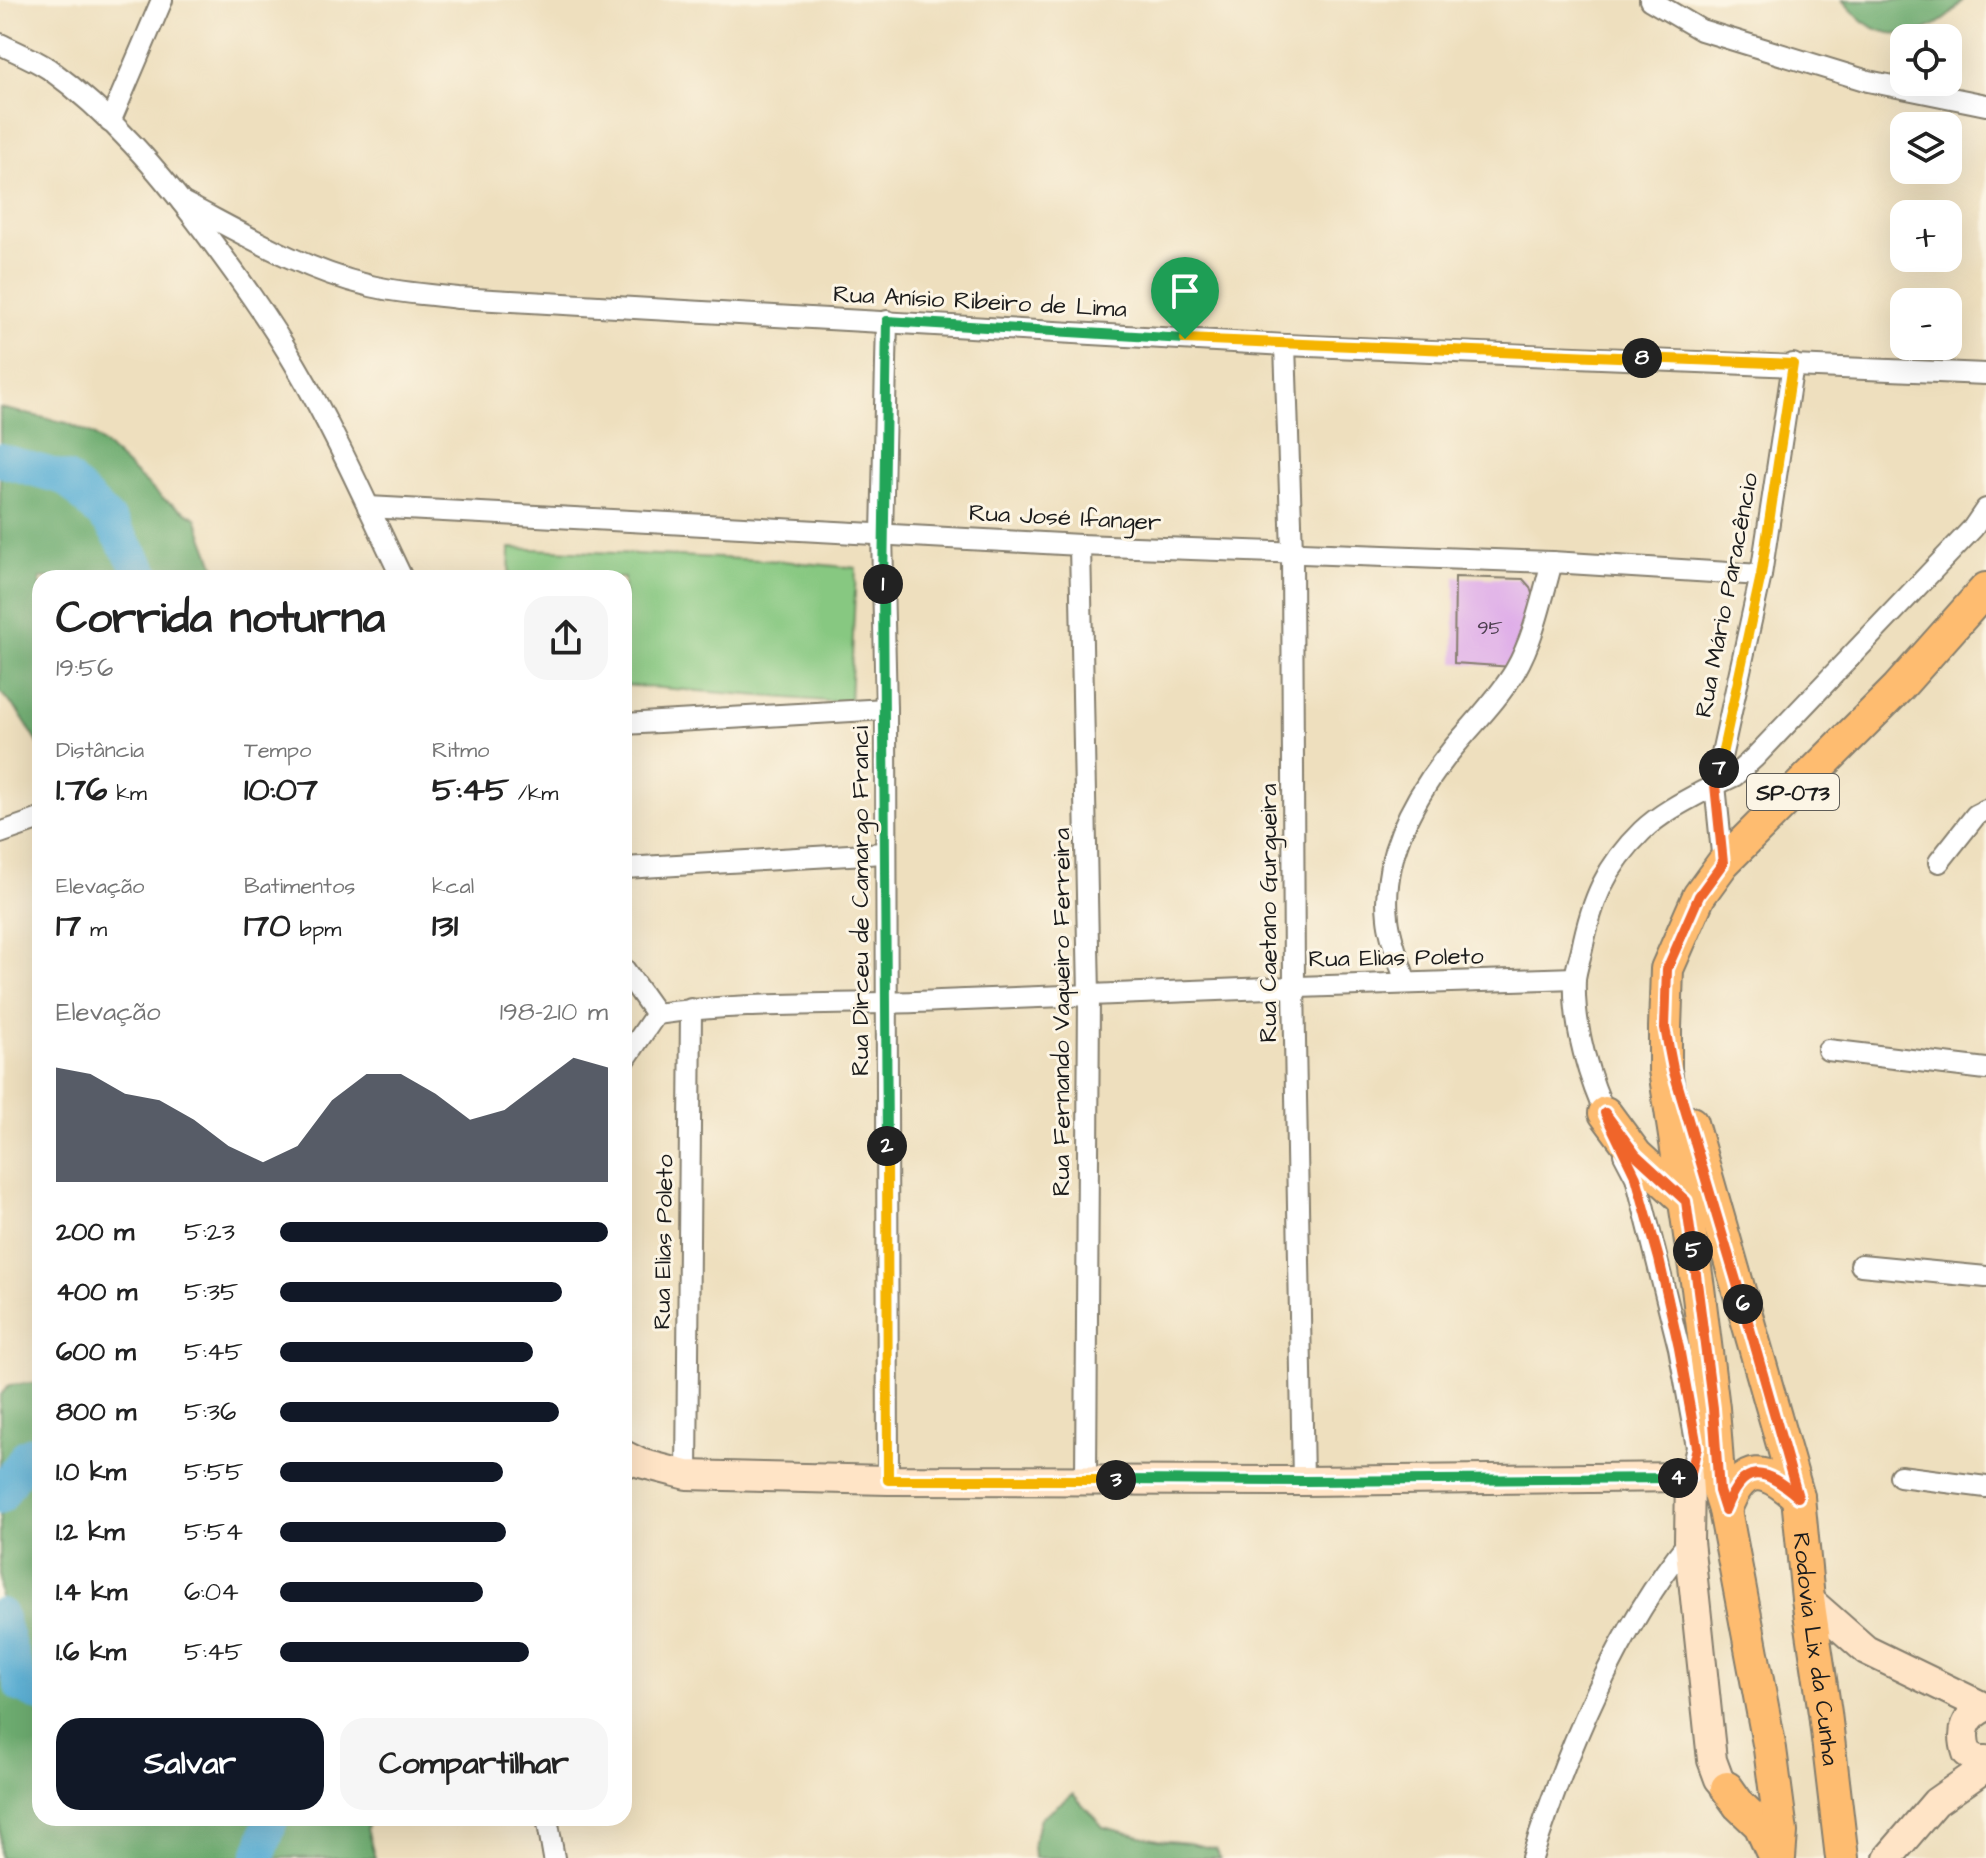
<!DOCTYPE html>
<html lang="pt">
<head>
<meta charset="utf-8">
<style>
  body { margin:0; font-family:"Architects Daughter",sans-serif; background:#f6f6f6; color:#222; height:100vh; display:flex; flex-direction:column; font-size:30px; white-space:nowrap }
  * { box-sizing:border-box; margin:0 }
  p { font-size:26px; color:#767676 }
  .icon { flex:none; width:44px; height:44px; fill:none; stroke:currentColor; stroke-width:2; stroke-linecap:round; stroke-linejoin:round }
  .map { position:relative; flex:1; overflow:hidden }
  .panel { position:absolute; left:32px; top:570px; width:600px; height:1256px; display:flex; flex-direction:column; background:#fff; border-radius:24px; box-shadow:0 8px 32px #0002 }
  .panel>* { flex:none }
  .tools { position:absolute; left:1890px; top:24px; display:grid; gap:16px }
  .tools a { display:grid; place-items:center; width:72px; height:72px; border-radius:16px; background:#fff; box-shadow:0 8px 32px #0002; font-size:40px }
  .pin { position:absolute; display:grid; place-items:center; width:68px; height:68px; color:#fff; margin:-82px -34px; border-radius:50% 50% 50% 0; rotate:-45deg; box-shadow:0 0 8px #0007 }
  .pin .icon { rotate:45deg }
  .km { position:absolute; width:40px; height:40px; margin:-20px; border-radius:50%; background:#222; color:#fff; font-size:22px; line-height:40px; text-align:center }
  .round { display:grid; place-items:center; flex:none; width:84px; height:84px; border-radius:24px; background:#f6f6f6 }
  .headline { display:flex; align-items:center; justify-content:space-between; height:136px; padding:0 24px }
  h1 { font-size:44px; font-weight:800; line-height:60px }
  .figures { display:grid; grid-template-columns:repeat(3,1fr); gap:12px; height:136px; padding:8px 24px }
  .figures div { display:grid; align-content:center }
  .figures b { font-size:34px; font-weight:800 }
  .figures small { font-size:22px; font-weight:400 }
  .figures p { font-size:22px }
  .chart { height:224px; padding:16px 24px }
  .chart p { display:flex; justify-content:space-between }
  .chart svg { width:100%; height:144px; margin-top:8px; fill:#111827; opacity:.7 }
  .action { display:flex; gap:16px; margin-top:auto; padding:16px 24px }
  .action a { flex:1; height:92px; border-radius:24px; background:#111827; color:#fff; font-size:32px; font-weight:800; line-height:92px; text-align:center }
  .action a+a { background:#f6f6f6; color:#222 }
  ul { padding:0 24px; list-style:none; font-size:26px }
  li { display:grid; grid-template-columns:128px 96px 1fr; align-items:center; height:60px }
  li i { height:20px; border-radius:10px; background:#111827 }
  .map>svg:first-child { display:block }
  .green { fill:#87c881; stroke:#52724e; stroke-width:2 }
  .forest { fill:#6dac6f; stroke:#446446; stroke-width:2 }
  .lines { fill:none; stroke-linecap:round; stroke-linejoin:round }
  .river { stroke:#58afd5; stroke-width:34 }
  .building { fill:#dca6e9 }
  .street-casing { stroke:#857e6d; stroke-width:24 }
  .secondary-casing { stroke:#857e6d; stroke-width:32 }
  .primary-casing { stroke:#857e6d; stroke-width:36 }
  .street { stroke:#fff; stroke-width:20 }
  .secondary { stroke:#ffe4c6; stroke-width:28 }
  .primary { stroke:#febc70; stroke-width:32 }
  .split-1-casing { stroke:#fff; stroke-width:16 }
  .split-2-casing { stroke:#fff; stroke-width:16 }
  .split-3-casing { stroke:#fff; stroke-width:16 }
  .split-4-casing { stroke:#fff; stroke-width:16 }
  .split-5-casing { stroke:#fff; stroke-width:16 }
  .split-6-casing { stroke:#fff; stroke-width:16 }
  .split-7-casing { stroke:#fff; stroke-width:16 }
  .split-8-casing { stroke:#fff; stroke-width:16 }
  .split-9-casing { stroke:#fff; stroke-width:16 }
  .split-1 { stroke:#22a559; stroke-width:10 }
  .split-2 { stroke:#22a559; stroke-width:10 }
  .split-3 { stroke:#f5b400; stroke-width:10 }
  .split-4 { stroke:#22a559; stroke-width:10 }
  .split-5 { stroke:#f0652b; stroke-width:10 }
  .split-6 { stroke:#f0652b; stroke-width:10 }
  .split-7 { stroke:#f0652b; stroke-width:10 }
  .split-8 { stroke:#f5b400; stroke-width:10 }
  .split-9 { stroke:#f5b400; stroke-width:10 }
  .labels { text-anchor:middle; stroke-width:6; stroke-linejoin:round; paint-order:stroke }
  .number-label { font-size:20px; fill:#4c3e4f }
  .shield { fill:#fcf5e5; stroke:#5f5d58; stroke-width:2 }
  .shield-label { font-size:22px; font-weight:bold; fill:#1c1c1c }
  .street-label { font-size:24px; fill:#1c1c1c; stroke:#fcf5e5 }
</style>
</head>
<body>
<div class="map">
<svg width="1986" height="1858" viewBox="0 0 1986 1858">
  <rect width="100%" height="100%" fill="#fcf5e5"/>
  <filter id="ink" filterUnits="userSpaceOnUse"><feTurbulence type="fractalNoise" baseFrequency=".0125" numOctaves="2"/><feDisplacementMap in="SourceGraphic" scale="16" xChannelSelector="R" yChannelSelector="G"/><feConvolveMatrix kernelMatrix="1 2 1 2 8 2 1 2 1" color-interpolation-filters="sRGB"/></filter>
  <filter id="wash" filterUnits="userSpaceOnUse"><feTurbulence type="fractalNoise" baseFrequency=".006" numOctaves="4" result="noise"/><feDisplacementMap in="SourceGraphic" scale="32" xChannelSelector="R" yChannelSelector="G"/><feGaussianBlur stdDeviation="1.8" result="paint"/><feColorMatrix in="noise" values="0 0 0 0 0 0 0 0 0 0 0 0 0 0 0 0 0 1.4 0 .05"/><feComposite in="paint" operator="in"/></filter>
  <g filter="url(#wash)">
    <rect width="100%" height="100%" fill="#eedfbe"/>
    <path class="green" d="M510 548 782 561 856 568 850 703 624 685V578H509Z"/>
    <g class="forest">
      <path d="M1842 0H1963C1941 31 1897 46 1864 22 1856 16 1849 7 1842 0Z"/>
      <path d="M0 408 67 423 94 435 162 498 196 518 219 578H40V746L17 710 0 692Z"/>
      <path d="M40 1382V1818H370L367 1829 375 1858H0V1395L10 1385Z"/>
      <path d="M1073 1794 1103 1827 1158 1840 1189 1843 1216 1849 1220 1858H1034L1033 1845 1040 1818Z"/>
    </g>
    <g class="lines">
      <g class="river">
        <path d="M0 460 67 479 111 523 146 578"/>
        <path d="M0 1497 27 1455 40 1450"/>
        <path d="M0 1615 21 1686 40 1695"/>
        <path d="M258 1858 272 1818"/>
      </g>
    </g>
    <g id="blocks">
      <path class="building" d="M1455 577 1523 579 1530 587 1533 597 1513 667 1454 663Z"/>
    </g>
  </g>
  <g filter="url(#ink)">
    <use href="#blocks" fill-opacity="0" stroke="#857e6d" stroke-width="2"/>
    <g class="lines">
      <defs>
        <g id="street">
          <path d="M1650 0 1701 30 1868 81 1986 105"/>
          <path d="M0 44C16 52 34 59 49 69 110 113 159 171 204 231 236 274 269 319 296 366 336 434 368 507 402 578"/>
          <path d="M110 122 162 0"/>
          <path d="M182 202C242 233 301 269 367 285 396 293 428 294 458 298L1285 345 1986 374"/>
          <path d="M887 321 882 534 886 709 888 1480"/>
          <path d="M1285 345 1292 552 1294 985 1303 1481"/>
          <path d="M368 507 1080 545 1552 562 1761 575"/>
          <path d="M1080 545 1089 995 1086 1479"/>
          <path d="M624 724 886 709"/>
          <path d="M0 833 40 819"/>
          <path d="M1939 862 1976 815 1986 810"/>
          <path d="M1723 863 1715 785 1734 776 1755 757 1973 528 1986 509"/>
          <path d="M624 868 884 853"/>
          <path d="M624 969 656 1014"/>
          <path d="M1406 983C1400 962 1390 940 1388 918 1381 855 1415 795 1454 747 1475 722 1498 699 1515 671 1534 638 1542 598 1552 562"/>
          <path d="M656 1014C749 1001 846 1006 940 1001 1152 992 1363 984 1575 978"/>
          <path d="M1828 1050 1986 1069"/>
          <path d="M624 1061 656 1014"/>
          <path d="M1609 1122C1589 1080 1573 1026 1575 979 1576 969 1580 958 1582 949 1592 900 1606 866 1642 831 1663 811 1691 798 1715 785L1761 575 1793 364"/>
          <path d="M1624 1154 1636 1177 1679 1348 1697 1447 1690 1477"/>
          <path d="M1861 1265 1986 1277"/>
          <path d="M687 1475 691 1009"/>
          <path d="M1900 1476 1986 1487"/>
          <path d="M547 1818 554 1858"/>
          <path d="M1532 1858C1566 1752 1618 1628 1689 1541"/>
        </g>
        <g id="secondary">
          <path d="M624 1455 640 1463 687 1475 888 1480 1303 1481 1690 1477 1689 1541 1712 1760 1719 1779 1727 1788"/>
          <path d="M1808 1599 1866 1650 1984 1707"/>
          <path d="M1986 1707C1965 1716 1960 1731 1967 1753L1978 1760H1986"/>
          <path d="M1888 1858 1936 1802 1986 1767"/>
        </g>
        <g id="primary">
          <path d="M1605 1113 1636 1155 1686 1201"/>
          <path id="s1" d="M1691 1123 1798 1497 1808 1599 1825 1713 1842 1858"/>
          <path d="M1725 1510C1743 1462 1764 1467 1798 1497"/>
          <path d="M1727 1788 1739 1805 1760 1825 1775 1858"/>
          <path d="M1779 1858 1781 1832 1770 1749 1725 1510 1719 1491 1713 1408 1698 1288 1665 1070V1028L1667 969 1699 896 1723 863 1898 688 1986 589"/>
        </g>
      </defs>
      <use href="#street" class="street-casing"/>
      <use href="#secondary" class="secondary-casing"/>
      <use href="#primary" class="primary-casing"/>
      <use href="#street" class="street"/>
      <use href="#secondary" class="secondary"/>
      <use href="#primary" class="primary"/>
    </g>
  </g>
  <g class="lines" filter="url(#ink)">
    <defs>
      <path id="split-1" d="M883 584 887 321 1185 339"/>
      <path id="split-2" d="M883 584 887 1146"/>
      <path id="split-3" d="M887 1146 888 1480H1116"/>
      <path id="split-4" d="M1116 1480 1303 1481 1678 1478"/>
      <path id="split-5" d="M1678 1478 1690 1477 1697 1447 1679 1348 1659 1259 1636 1177 1605 1113 1636 1155 1686 1201 1693 1251"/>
      <path id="split-6" d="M1693 1251 1713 1408 1719 1491 1725 1510C1743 1462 1764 1467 1798 1497L1743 1304"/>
      <path id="split-7" d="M1719 768 1715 785 1723 863 1699 896 1667 969 1665 1028 1673 1069 1743 1304"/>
      <path id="split-8" d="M1642 358 1793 364 1761 575 1719 768"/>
      <path id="split-9" d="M1185 339 1642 358"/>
    </defs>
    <use href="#split-1" class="split-1-casing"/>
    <use href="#split-2" class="split-2-casing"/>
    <use href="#split-3" class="split-3-casing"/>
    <use href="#split-4" class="split-4-casing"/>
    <use href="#split-5" class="split-5-casing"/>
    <use href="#split-6" class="split-6-casing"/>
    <use href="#split-7" class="split-7-casing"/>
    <use href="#split-8" class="split-8-casing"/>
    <use href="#split-9" class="split-9-casing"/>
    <use href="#split-1" class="split-1"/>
    <use href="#split-2" class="split-2"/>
    <use href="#split-3" class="split-3"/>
    <use href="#split-4" class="split-4"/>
    <use href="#split-5" class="split-5"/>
    <use href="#split-6" class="split-6"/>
    <use href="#split-7" class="split-7"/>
    <use href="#split-8" class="split-8"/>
    <use href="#split-9" class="split-9"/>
  </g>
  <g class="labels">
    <g class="number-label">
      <text x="1490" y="634">95</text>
    </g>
    <rect class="shield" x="1747" y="774" width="92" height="36" rx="6"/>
    <g class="shield-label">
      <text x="1793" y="800">SP-073</text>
    </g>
    <g class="street-label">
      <text transform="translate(980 301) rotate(3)" y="8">Rua Anísio Ribeiro de Lima</text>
      <text transform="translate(1065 517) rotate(3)" y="8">Rua José Ifanger</text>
      <text transform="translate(1726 595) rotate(-79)" y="8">Rua Mário Paracêncio</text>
      <text transform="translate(860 901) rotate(-90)" y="8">Rua Dirceu de Camargo Franci</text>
      <text transform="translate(1268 913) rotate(-90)" y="8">Rua Caetano Gurgueira</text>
      <text transform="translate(1396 957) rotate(-1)" y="8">Rua Elias Poleto</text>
      <text transform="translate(1061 1012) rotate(-90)" y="8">Rua Fernando Vaqueiro Ferreira</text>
      <text transform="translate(663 1242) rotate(-89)" y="8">Rua Elias Poleto</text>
      <text dy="8" stroke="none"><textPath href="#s1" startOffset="542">Rodovia Lix da Cunha</textPath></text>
    </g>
  </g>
</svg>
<div class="tools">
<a><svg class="icon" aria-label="locate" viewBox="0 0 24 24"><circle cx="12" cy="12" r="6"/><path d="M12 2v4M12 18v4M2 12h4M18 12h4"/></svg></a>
<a><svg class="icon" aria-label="layers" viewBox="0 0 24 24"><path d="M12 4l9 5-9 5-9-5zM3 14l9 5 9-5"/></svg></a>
<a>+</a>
<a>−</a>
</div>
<div class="pin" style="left:1185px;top:339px;background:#1e9e55"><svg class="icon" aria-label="arrive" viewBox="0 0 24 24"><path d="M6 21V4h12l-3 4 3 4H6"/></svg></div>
<b class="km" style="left:883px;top:584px">1</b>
<b class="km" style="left:887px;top:1146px">2</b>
<b class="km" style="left:1116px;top:1480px">3</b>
<b class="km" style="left:1678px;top:1478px">4</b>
<b class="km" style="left:1693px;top:1251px">5</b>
<b class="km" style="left:1743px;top:1304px">6</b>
<b class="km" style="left:1719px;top:768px">7</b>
<b class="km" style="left:1642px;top:358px">8</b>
<section class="panel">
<div class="headline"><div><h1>Corrida noturna</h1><p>19:56</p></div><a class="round"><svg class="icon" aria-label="share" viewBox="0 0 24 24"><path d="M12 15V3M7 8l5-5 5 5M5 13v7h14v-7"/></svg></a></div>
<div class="figures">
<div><p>Distância</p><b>1.76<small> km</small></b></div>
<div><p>Tempo</p><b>10:07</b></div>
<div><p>Ritmo</p><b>5:45<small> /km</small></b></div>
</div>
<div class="figures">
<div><p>Elevação</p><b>17<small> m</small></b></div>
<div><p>Batimentos</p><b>170<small> bpm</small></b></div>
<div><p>kcal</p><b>131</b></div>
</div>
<div class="chart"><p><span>Elevação</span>198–210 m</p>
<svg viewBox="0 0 160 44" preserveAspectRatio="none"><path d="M0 44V9L10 11L20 17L30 19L40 25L50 33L60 38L70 33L80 19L90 11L100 11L110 17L120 25L130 22L140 14L150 6L160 9V44z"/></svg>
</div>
<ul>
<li><b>200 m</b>5:23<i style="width:100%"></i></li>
<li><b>400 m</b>5:35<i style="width:86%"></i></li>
<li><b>600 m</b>5:45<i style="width:77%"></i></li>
<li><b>800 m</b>5:36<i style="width:85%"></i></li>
<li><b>1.0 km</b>5:55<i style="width:68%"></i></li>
<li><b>1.2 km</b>5:54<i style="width:69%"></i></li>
<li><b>1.4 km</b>6:04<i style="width:62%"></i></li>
<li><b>1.6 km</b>5:45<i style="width:76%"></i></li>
</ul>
<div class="action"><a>Salvar</a><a>Compartilhar</a></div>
</section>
</div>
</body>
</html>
